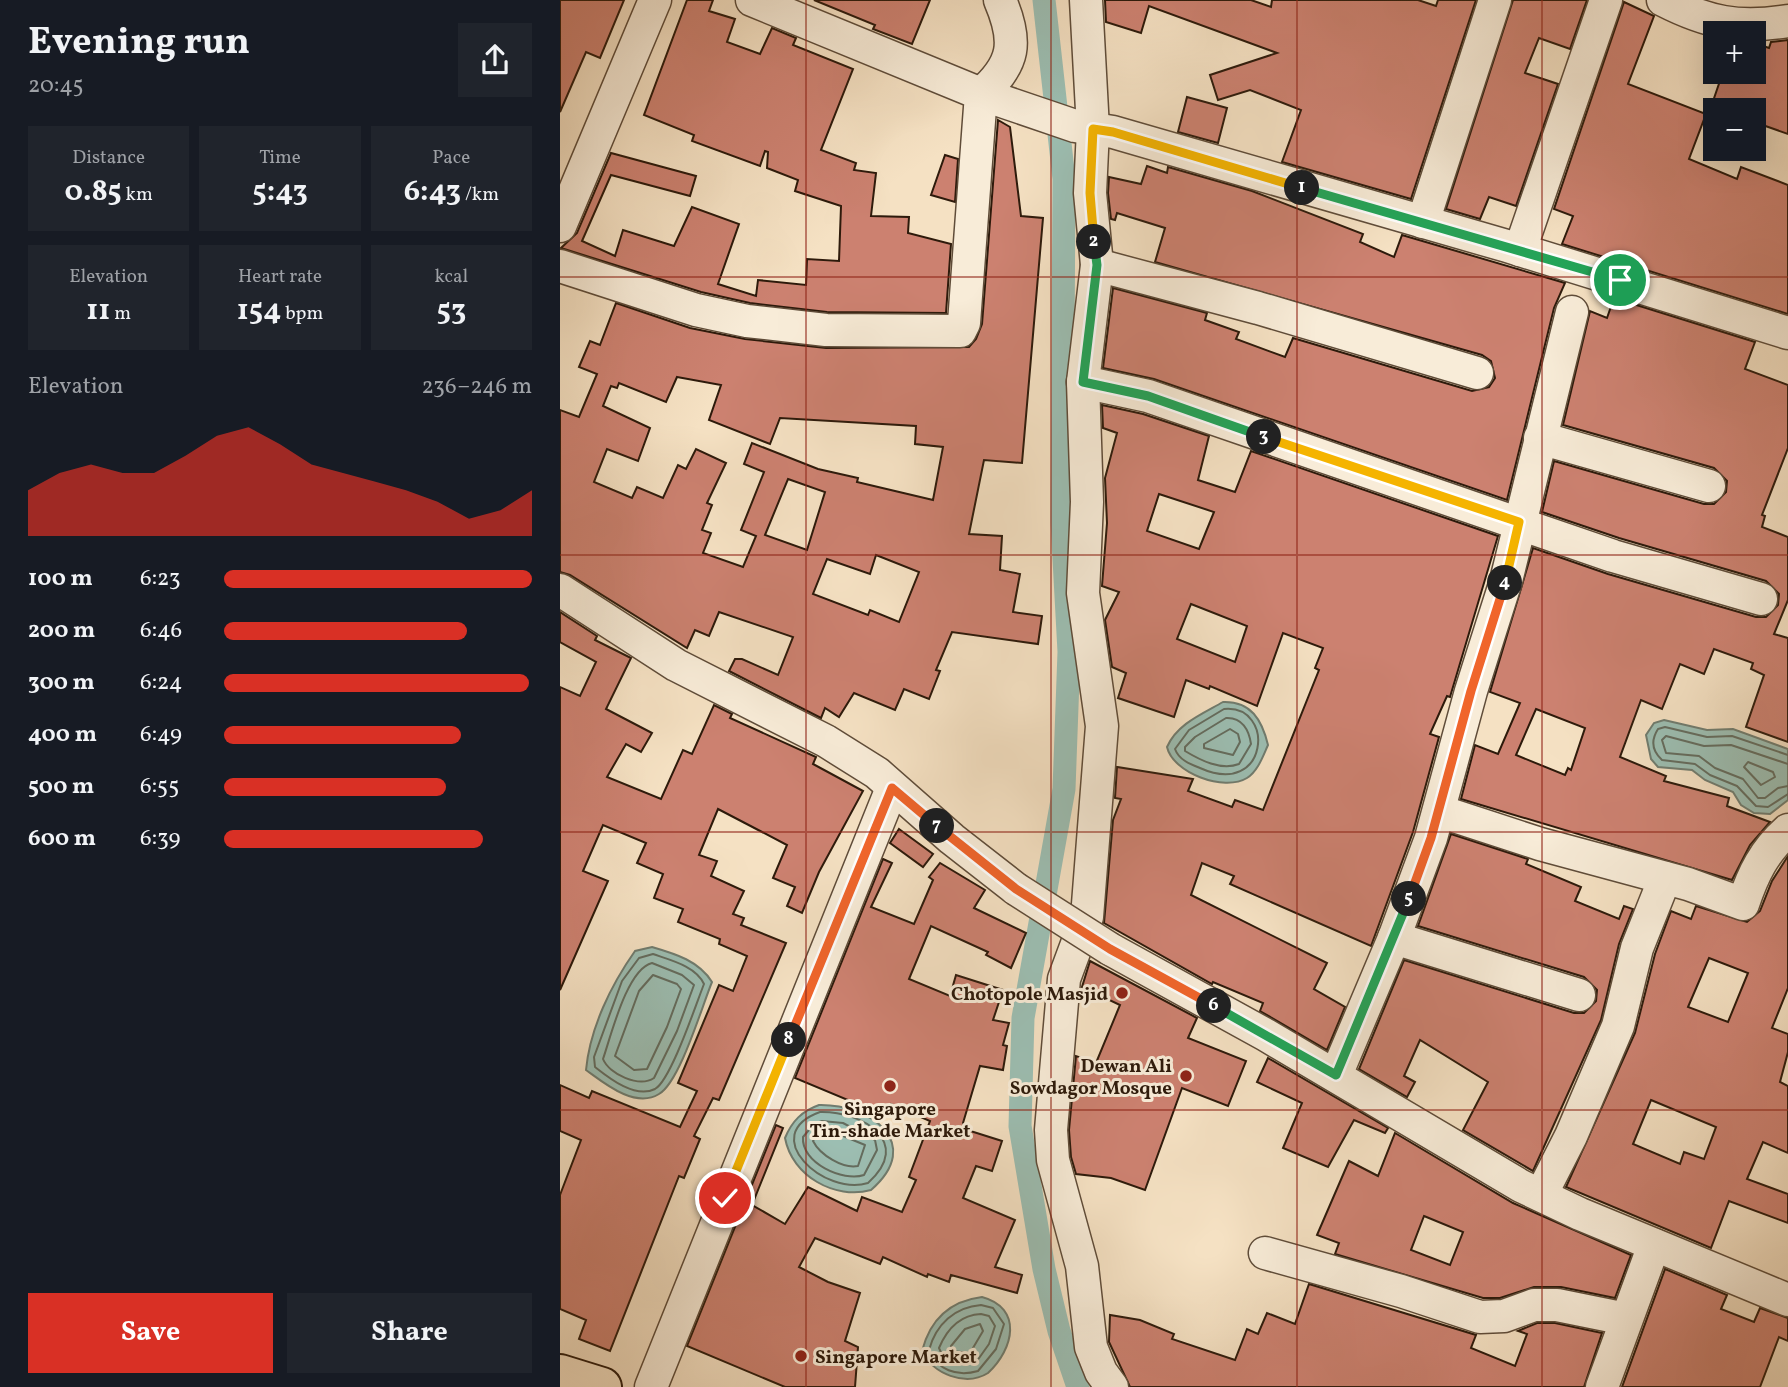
<!DOCTYPE html>
<html lang="en">
<head>
<meta charset="utf-8">
<style>
  body { margin:0; font-family:Vollkorn,serif; background:#20242c; color:#f1f3f6; height:100vh; display:flex; flex-direction:column; font-size:26px; white-space:nowrap }
  * { box-sizing:border-box; margin:0 }
  p { font-size:23px; color:#9ea1a6 }
  .icon { flex:none; width:38px; height:38px; fill:none; stroke:currentColor; stroke-width:2; stroke-linecap:round; stroke-linejoin:round }
  .map { position:relative; flex:1; overflow:hidden }
  .details { display:flex; flex-direction:column; background:#171b24; width:560px }
  .details>* { flex:none }
  .controls { position:absolute; left:1143px; top:21px; display:grid; gap:14px }
  .controls a { display:grid; place-items:center; width:63px; height:63px; border-radius:0px; background:#171b24; box-shadow:0 7px 28px #0002; font-size:35px }
  .pin { position:absolute; display:grid; place-items:center; width:60px; height:60px; color:#fff; margin:-30px; border:4px solid #fff; border-radius:50%; box-shadow:0 2px 7px #0007 }
  .km { position:absolute; width:35px; height:35px; margin:-18px; border-radius:50%; background:#222; color:#fff; font-size:19px; line-height:35px; text-align:center }
  .round { display:grid; place-items:center; flex:none; width:74px; height:74px; border-radius:0px; background:#20242c }
  .summary { display:flex; align-items:center; justify-content:space-between; height:119px; padding:0 28px }
  h1 { font-size:38px; font-weight:700; line-height:52px }
  .metrics { display:grid; grid-template-columns:repeat(3,1fr); gap:10px; height:119px; padding:7px 28px }
  .metrics div { display:grid; align-content:center; border-radius:0px; background:#20242c; text-align:center }
  .metrics b { font-size:30px; font-weight:700 }
  .metrics small { font-size:19px; font-weight:400 }
  .metrics p { font-size:19px }
  .chart { height:196px; padding:14px 28px }
  .chart p { display:flex; justify-content:space-between }
  .chart svg { width:100%; height:126px; margin-top:7px; fill:#d93025; opacity:.7 }
  .cta { display:flex; gap:14px; margin-top:auto; padding:14px 28px }
  .cta a { flex:1; height:80px; border-radius:0px; background:#d93025; color:#fff; font-size:28px; font-weight:700; line-height:80px; text-align:center }
  .cta a+a { background:#20242c; color:#f1f3f6 }
  ul { padding:0 28px; list-style:none; font-size:23px }
  li { display:grid; grid-template-columns:112px 84px 1fr; align-items:center; height:52px }
  li i { height:18px; border-radius:9px; background:#d93025 }
  main { display:flex; flex:1; min-height:0 }
  .map>svg:first-child { display:block }
  .water { fill:#9cbeb2; stroke:#707c6f; stroke-width:2 }
  .lines { fill:none; stroke-linecap:round; stroke-linejoin:round }
  .shore { stroke:#646c5e; stroke-width:2 }
  .canal { stroke:#9cbeb2; stroke-width:23 }
  .building { fill:#cc8170; stroke:#2d1a0b; stroke-width:2; fill-rule:evenodd }
  .minor-casing { stroke:#5f4c39; stroke-width:35 }
  .major-casing { stroke:#2d1a0b; stroke-width:42 }
  .minor { stroke:#f8ecd8; stroke-width:32 }
  .major { stroke:#f5e1c3; stroke-width:38 }
  .minor-bridge-casing { stroke:#5f4c39; stroke-width:35; stroke-linecap:butt }
  .minor-bridge { stroke:#f8ecd8; stroke-width:32 }
  .split-1-casing { stroke:#fff; stroke-width:14 }
  .split-2-casing { stroke:#fff; stroke-width:14 }
  .split-3-casing { stroke:#fff; stroke-width:14 }
  .split-4-casing { stroke:#fff; stroke-width:14 }
  .split-5-casing { stroke:#fff; stroke-width:14 }
  .split-6-casing { stroke:#fff; stroke-width:14 }
  .split-7-casing { stroke:#fff; stroke-width:14 }
  .split-8-casing { stroke:#fff; stroke-width:14 }
  .split-9-casing { stroke:#fff; stroke-width:14 }
  .split-1 { stroke:#22a559; stroke-width:9 }
  .split-2 { stroke:#f5b400; stroke-width:9 }
  .split-3 { stroke:#22a559; stroke-width:9 }
  .split-4 { stroke:#f5b400; stroke-width:9 }
  .split-5 { stroke:#f0652b; stroke-width:9 }
  .split-6 { stroke:#22a559; stroke-width:9 }
  .split-7 { stroke:#f0652b; stroke-width:9 }
  .split-8 { stroke:#f0652b; stroke-width:9 }
  .split-9 { stroke:#f5b400; stroke-width:9 }
  .grid { fill:none; stroke:#8f2418; stroke-width:2; stroke-opacity:0.55 }
  .poi-dot { fill:#8f2418; stroke:#f8ecd8; stroke-width:2.5 }
  .labels { text-anchor:middle; stroke-width:6; stroke-linejoin:round; paint-order:stroke }
  .poi-label { font-size:19px; font-weight:bold; fill:#2d1a0b; stroke:#f8ecd8; text-anchor:end }
</style>
</head>
<body>
<main>
<section class="details">
<div class="summary"><div><h1>Evening run</h1><p>20:45</p></div><a class="round"><svg class="icon" aria-label="share" viewBox="0 0 24 24"><path d="M12 15V3M7 8l5-5 5 5M5 13v7h14v-7"/></svg></a></div>
<div class="metrics">
<div><p>Distance</p><b>0.85<small> km</small></b></div>
<div><p>Time</p><b>5:43</b></div>
<div><p>Pace</p><b>6:43<small> /km</small></b></div>
</div>
<div class="metrics">
<div><p>Elevation</p><b>11<small> m</small></b></div>
<div><p>Heart rate</p><b>154<small> bpm</small></b></div>
<div><p>kcal</p><b>53</b></div>
</div>
<div class="chart"><p><span>Elevation</span>236–246 m</p>
<svg viewBox="0 0 160 44" preserveAspectRatio="none"><path d="M0 44V28L10 22L20 19L30 22L40 22L50 16L60 9L70 6L80 12L90 19L100 22L110 25L120 28L130 32L140 38L150 35L160 28V44z"/></svg>
</div>
<ul>
<li><b>100 m</b>6:23<i style="width:100%"></i></li>
<li><b>200 m</b>6:46<i style="width:79%"></i></li>
<li><b>300 m</b>6:24<i style="width:99%"></i></li>
<li><b>400 m</b>6:49<i style="width:77%"></i></li>
<li><b>500 m</b>6:55<i style="width:72%"></i></li>
<li><b>600 m</b>6:39<i style="width:84%"></i></li>
</ul>
<div class="cta"><a>Save</a><a>Share</a></div>
</section>
<div class="map">
<svg width="1228" height="1387" viewBox="0 0 1228 1387">
  <rect width="100%" height="100%" fill="#f5e1c3"/>
  <filter id="stains"><feTurbulence type="fractalNoise" baseFrequency=".00286" numOctaves="4"/><feColorMatrix values="0 0 0 0 .2 0 0 0 0 .09 0 0 0 0 .02 0 0 0 .5 -.17"/></filter>
  <radialGradient id="worn" r=".72"><stop offset=".6" stop-color="#630" stop-opacity="0"/><stop offset="1" stop-color="#630" stop-opacity=".3"/></radialGradient>
  <g class="water">
    <path d="M663 702C691 701 702 720 708 745 703 756 698 771 687 778 664 792 613 773 607 747 617 724 642 714 663 702Z"/>
    <path d="M1104 720 1147 730 1173 729 1228 749V800L1210 814 1194 813 1181 805 1173 792 1145 780 1132 770 1098 767 1091 759 1086 735 1094 723Z"/>
    <path d="M92 947C116 954 139 961 152 982 142 1006 120 1082 99 1094 75 1109 44 1083 26 1070 30 1028 51 985 75 951Z"/>
    <path d="M259 1105C310 1104 365 1143 311 1190 275 1200 232 1176 225 1138 232 1121 242 1111 259 1105Z"/>
    <path d="M422 1297C463 1308 454 1349 428 1373 406 1387 372 1374 362 1351 370 1320 390 1301 422 1297Z"/>
  </g>
  <g class="lines">
    <g class="shore">
      <path d="M664 709C716 704 709 799 640 768 630 764 619 760 615 749L629 730Z"/>
      <path d="M666 718C682 717 689 730 691 744L679 764C661 771 640 760 625 751V747L635 737Z"/>
      <path d="M670 729 678 734 680 742 673 755 644 748V744Z"/>
      <path d="M1228 755 1172 736 1147 737 1105 727 1098 729C1091 740 1092 751 1102 760L1135 764 1150 775 1177 786 1196 806 1208 807 1228 794"/>
      <path d="M1188 762 1213 772 1215 777 1201 785 1184 767Z"/>
      <path d="M1228 764 1171 745 1144 746 1106 736 1102 740 1106 753 1139 756 1155 768 1183 779 1198 798H1205L1218 788 1228 786"/>
      <path d="M93 954C110 960 136 966 144 984 136 1004 111 1080 95 1089 75 1099 49 1078 35 1067L34 1057 62 981 79 958Z"/>
      <path d="M92 963 122 975 134 985 117 1031 94 1078C79 1088 49 1074 43 1059 51 1036 67 969 92 963Z"/>
      <path d="M93 975 117 984 121 989 107 1027 87 1069 74 1070 55 1056 79 991Z"/>
      <path d="M260 1112C302 1111 354 1142 308 1183 265 1197 196 1135 260 1112Z"/>
      <path d="M262 1121 283 1123 315 1140 317 1150 304 1175C283 1182 241 1163 243 1137L254 1124Z"/>
      <path d="M271 1131 305 1145 298 1166C283 1169 260 1155 253 1141L256 1136Z"/>
      <path d="M421 1305 433 1308 444 1324 436 1349 418 1371C397 1377 377 1370 369 1350 376 1324 395 1307 421 1305Z"/>
      <path d="M421 1314 429 1316 435 1326 429 1344 417 1361 402 1364 384 1359 379 1348C387 1329 399 1315 421 1314Z"/>
      <path d="M420 1324 423 1331 410 1353 392 1351 391 1346 405 1329Z"/>
    </g>
    <path class="canal" d="M484 0 504 179 502 522 509 652 504 789 463 1018 460 1126 484 1269 499 1331 518 1387"/>
  </g>
  <g class="building">
    <path d="M0 0H64L40 58 26 52 0 112Z"/>
    <path d="M127 0H153L149 11 175 19 167 42 200 54 212 28 236 38 233 45 293 69 261 150 296 163 294 170 316 173 311 216 349 217 348 233 391 244 386 313 267 312 190 303 141 292 1 248 17 233 51 153 136 176 130 196 51 175 22 241 55 256 63 230 114 246 132 207 179 224 158 284 196 296 198 280 246 285 247 259 279 261 281 206 235 191 238 180 207 168 208 152 205 151 200 166 132 141 134 135 84 115Z"/>
    <path d="M254 0H370L352 44 313 29 315 25Z"/>
    <path d="M691 0 711 7 712 0H858L876 6 878 0H916L851 199 722 162 741 110 690 90 658 100 650 75 717 53 589 6 581 33 546 22 545 0Z"/>
    <path d="M953 0H1027L1010 49 979 38 965 73 998 84 956 206 929 197 920 219 886 209Z"/>
    <path d="M1064 2 1094 16 1068 84 1146 114 1129 159 1177 179 1181 167 1228 185V314L1002 244 1013 216 994 209Z"/>
    <path d="M1228 40V134L1194 122V110H1150L1163 72H1194V43L1209 48 1211 42Z"/>
    <path d="M627 97 667 108 658 143 618 132Z"/>
    <path d="M438 120 450 127 461 216 483 218 462 463 424 460 409 534 442 536 440 570 460 574 453 612 482 616 478 644 392 632 376 670 380 671 369 699 344 689 335 710 294 693 279 717 265 708 261 718 169 671 175 659H182L218 675 233 637 159 612 149 636 135 630 127 648 10 575 0 572V410L19 417 37 374 19 367 30 341 40 345 56 303 130 328 185 339 266 348 409 347 416 339 422 324ZM117 377 161 385 149 420 210 444 220 418 356 426 355 444 383 447 373 500 297 482 298 478 258 469 192 443 184 464 204 472 181 530 196 536 183 567 143 553 151 533 142 530 152 505 147 503 166 463 136 449 126 469 118 465 103 498 77 487 72 498 34 482 47 449 78 461 90 428 43 406 51 386 57 388 59 383 106 402ZM228 479 265 492 247 550 205 535ZM316 555 359 572 339 622 310 610 308 615 253 594 267 559 310 574Z"/>
    <path d="M385 155 398 159 395 202 371 195Z"/>
    <path d="M587 166 607 173 608 167 692 191 803 234 800 242 834 257 842 235 1005 283 994 308 947 500 594 379 543 368 553 288 647 313 645 320 679 332 676 339 725 357 733 338 912 391 929 387 935 378 931 361 922 355 595 262 605 228 557 213 555 220 551 219 548 193 549 177 581 184Z"/>
    <path d="M1054 298 1195 342 1185 369 1228 385V448L1202 515 1205 516 1202 527 1228 537V600L1214 634 1228 638V742L1186 727 1204 675 1191 669 1193 663 1154 649 1144 674 1120 664 1102 709 1081 700 1060 757 1106 776 1104 781 1169 798 1167 806 1210 822 1190 845 1172 880 901 799 915 745 938 754 960 703 930 692 973 548 1048 574 1196 617H1206L1218 605 1219 594 1206 581 1059 538 982 512 994 461 1144 504H1154L1166 492 1167 481 1154 468 1003 425 1030 311 1047 318ZM976 709 1025 728 1011 770 1008 768 1005 775 956 755Z"/>
    <path d="M542 405 583 414 649 436 638 480 675 492 691 451 938 536 890 697 887 696 870 734 879 737 853 832 811 946 670 884 674 876 642 863 631 895 767 963 754 989 785 1007 767 1050 700 1011 703 1003 653 982 652 984 544 923 553 820 561 799 555 798 557 767 633 779 628 791 672 807 675 800 703 810 759 670 755 668 763 648 723 633 697 706 650 686 649 689 626 680 614 717 558 698 566 673 552 667 545 620 559 592 542 586 547 523 545 478 557 433 543 428ZM599 494 654 512 639 549 587 531ZM631 604 687 626 675 662 617 639Z"/>
    <path d="M0 612 37 636 35 640 71 658 46 709 92 733 81 752 66 744 47 777 101 799 123 750 132 754 154 705 172 714 170 718 256 757 253 764 303 791 259 872 242 913 227 906 235 887 213 878 227 845 158 809 139 855 157 861 151 876 184 891 173 914 184 918 181 925 226 943 159 1100 153 1098 134 1136 140 1139 124 1178 119 1176 50 1351 19 1339 26 1320 0 1309V1195L21 1140 0 1131V1085L29 1098 32 1091 120 1127 137 1091 118 1083 159 985 173 991 187 956 159 944 160 939 118 922 123 909 94 898 103 874 77 863 86 843 43 825 23 871 48 881 0 990V687L20 696 36 662 0 642Z"/>
    <path d="M339 829 373 854 363 867 330 843Z"/>
    <path d="M891 834 968 859 966 864 1021 887 1015 901 1059 919 1064 906 1073 909 1059 944 1041 1020 973 1171 903 1130 928 1082 860 1040 844 1076 855 1082 847 1097 799 1069 844 960 1014 1013H1024L1036 1001 1037 990 1024 977 858 926Z"/>
    <path d="M1228 856V988L1212 1028 1228 1034V1052L1220 1082 1228 1086V1153L1203 1142 1187 1179 1228 1194V1223L1169 1201 1151 1248 1006 1187 1075 1033 1095 954 1111 911 1131 919 1136 906 1187 922 1200 911 1212 881ZM1149 958 1188 973 1168 1022 1128 1007ZM1091 1100 1156 1127 1144 1159 1124 1152 1120 1164 1073 1144Z"/>
    <path d="M323 859 332 863 311 907 354 924 373 880 369 877 380 863 425 890 414 908 466 933 451 968 426 955 428 952 371 926 349 979 390 996 396 975 443 990 433 1020 449 1023 443 1045 447 1046 443 1070 420 1066 403 1123 404 1129 442 1141 432 1171 416 1166 403 1198 455 1220 435 1267 462 1275 457 1293 391 1275 389 1282 368 1274 367 1277 323 1257 320 1264 255 1238 239 1267 268 1282 300 1293 285 1341 298 1347 295 1387H225L127 1346 216 1125 223 1128 192 1205 225 1224 248 1187 297 1211 302 1197 342 1212 356 1180 349 1177 370 1121 331 1104 326 1116 235 1078Z"/>
    <path d="M530 961 637 1018 628 1038 686 1061 668 1106 622 1088 585 1190 551 1178 516 1174 511 1157 509 1130 516 1056 536 1063 560 1005 522 987Z"/>
    <path d="M708 1058 828 1128 825 1133 794 1120 768 1167 723 1148 742 1103 697 1082Z"/>
    <path d="M835 1133 953 1203 1071 1255 1055 1298 1001 1287H974L940 1298H923L775 1254 779 1243 757 1235 789 1161 818 1176ZM864 1216 903 1232 890 1265 851 1250Z"/>
    <path d="M1105 1269 1167 1295 1161 1309 1194 1322 1200 1308 1228 1318V1341L1219 1337 1200 1387H1062Z"/>
    <path d="M749 1284 916 1335 911 1348 955 1366 967 1334 958 1331 977 1323H995L1042 1333 1024 1387H570L549 1342 550 1315 580 1320 614 1334 612 1339 675 1360 687 1329 698 1334 707 1313 735 1324Z"/>
  </g>
  <g class="lines">
    <defs>
      <g id="minor">
        <path d="M526 0 533 129 530 193 537 265 523 382 527 502 523 593 542 726 527 917 504 979 491 1130 493 1160 522 1266 531 1347 541 1372 552 1387"/>
        <path d="M1103 0C1148 23 1179 29 1228 21"/>
        <path d="M421 94 515 126 553 132 947 246 1228 333"/>
        <path d="M421 94C455 64 458 42 440 0"/>
        <path d="M863 222 935 0"/>
        <path d="M0 226 95 0"/>
        <path d="M960 250 1046 0"/>
        <path d="M537 265 698 308 917 373"/>
        <path d="M0 266 136 310 187 321 266 330 400 331 404 323 421 94 192 0"/>
        <path d="M523 382 588 396 1053 556 1201 599"/>
        <path d="M980 438 1149 486"/>
        <path d="M0 590 116 665 266 741 317 773 392 839 456 889"/>
        <path d="M879 811 980 844 1128 884 1183 904C1193 874 1204 851 1228 830"/>
        <path d="M834 938 1019 995"/>
        <path d="M550 949 706 1035 961 1186 1020 1214 1228 1300"/>
        <path d="M776 1075 834 938 871 838 911 691 946 581 1012 312"/>
        <path d="M981 1195 1011 1136 1058 1026 1077 948 1105 878"/>
        <path d="M705 1253 841 1291 920 1317 944 1316 974 1305H997L1066 1319"/>
        <path d="M91 1387 332 788"/>
        <path d="M1042 1387 1094 1245"/>
      </g>
      <path id="major" d="M0 1374 42 1387"/>
    </defs>
    <use href="#minor" class="minor-casing"/>
    <use href="#major" class="major-casing"/>
    <use href="#minor" class="minor"/>
    <use href="#major" class="major"/>
    <defs>
      <path id="minor-bridge" d="M456 889 550 949"/>
    </defs>
    <use href="#minor-bridge" class="minor-bridge-casing"/>
    <use href="#minor-bridge" class="minor-bridge"/>
  </g>
  <g class="lines">
    <defs>
      <path id="split-1" d="M742 188 1060 280"/>
      <path id="split-2" d="M534 242 530 193 533 129 553 132 742 188"/>
      <path id="split-3" d="M534 242 537 265 523 382 588 396 704 437"/>
      <path id="split-4" d="M704 437 959 522 945 583"/>
      <path id="split-5" d="M849 899 871 838 911 691 945 583"/>
      <path id="split-6" d="M654 1006 776 1075 849 899"/>
      <path id="split-7" d="M377 826 456 889 550 949 654 1006"/>
      <path id="split-8" d="M229 1040 332 788 377 826"/>
      <path id="split-9" d="M165 1198 229 1040"/>
    </defs>
    <use href="#split-1" class="split-1-casing"/>
    <use href="#split-2" class="split-2-casing"/>
    <use href="#split-3" class="split-3-casing"/>
    <use href="#split-4" class="split-4-casing"/>
    <use href="#split-5" class="split-5-casing"/>
    <use href="#split-6" class="split-6-casing"/>
    <use href="#split-7" class="split-7-casing"/>
    <use href="#split-8" class="split-8-casing"/>
    <use href="#split-9" class="split-9-casing"/>
    <use href="#split-1" class="split-1"/>
    <use href="#split-2" class="split-2"/>
    <use href="#split-3" class="split-3"/>
    <use href="#split-4" class="split-4"/>
    <use href="#split-5" class="split-5"/>
    <use href="#split-6" class="split-6"/>
    <use href="#split-7" class="split-7"/>
    <use href="#split-8" class="split-8"/>
    <use href="#split-9" class="split-9"/>
  </g>
  <path class="grid" d="M246 0V1387M491 0V1387M737 0V1387M982 0V1387M0 277H1228M0 555H1228M0 832H1228M0 1110H1228"/>
  <g class="poi-dot">
    <circle cx="562" cy="993" r="7"/>
    <circle cx="626" cy="1076" r="7"/>
    <circle cx="330" cy="1086" r="7"/>
    <circle cx="241" cy="1356" r="7"/>
  </g>
  <g class="labels">
    <g class="poi-label">
      <text x="548" y="1000">Chotopole Masjid</text>
      <text x="612" y="1072">Dewan Ali<tspan x="612" dy="22">Sowdagor Mosque</tspan></text>
      <text x="330" y="1115" text-anchor="middle">Singapore<tspan x="330" dy="22">Tin-shade Market</tspan></text>
      <text x="255" y="1363" text-anchor="start">Singapore Market</text>
    </g>
  </g>
  <rect width="100%" height="100%" filter="url(#stains)"/>
  <rect width="100%" height="100%" fill="url(#worn)"/>
</svg>
<div class="controls">
<a>+</a>
<a>−</a>
</div>
<div class="pin" style="left:1060px;top:280px;background:#1e9e55"><svg class="icon" aria-label="arrive" viewBox="0 0 24 24"><path d="M6 21V4h12l-3 4 3 4H6"/></svg></div>
<div class="pin" style="left:165px;top:1198px;background:#d93025"><svg class="icon" aria-label="check" viewBox="0 0 24 24"><path d="M5 12l5 5 9-10"/></svg></div>
<b class="km" style="left:742px;top:188px">1</b>
<b class="km" style="left:534px;top:242px">2</b>
<b class="km" style="left:704px;top:437px">3</b>
<b class="km" style="left:945px;top:583px">4</b>
<b class="km" style="left:849px;top:899px">5</b>
<b class="km" style="left:654px;top:1006px">6</b>
<b class="km" style="left:377px;top:826px">7</b>
<b class="km" style="left:229px;top:1040px">8</b>
</div>
</main>
</body>
</html>
